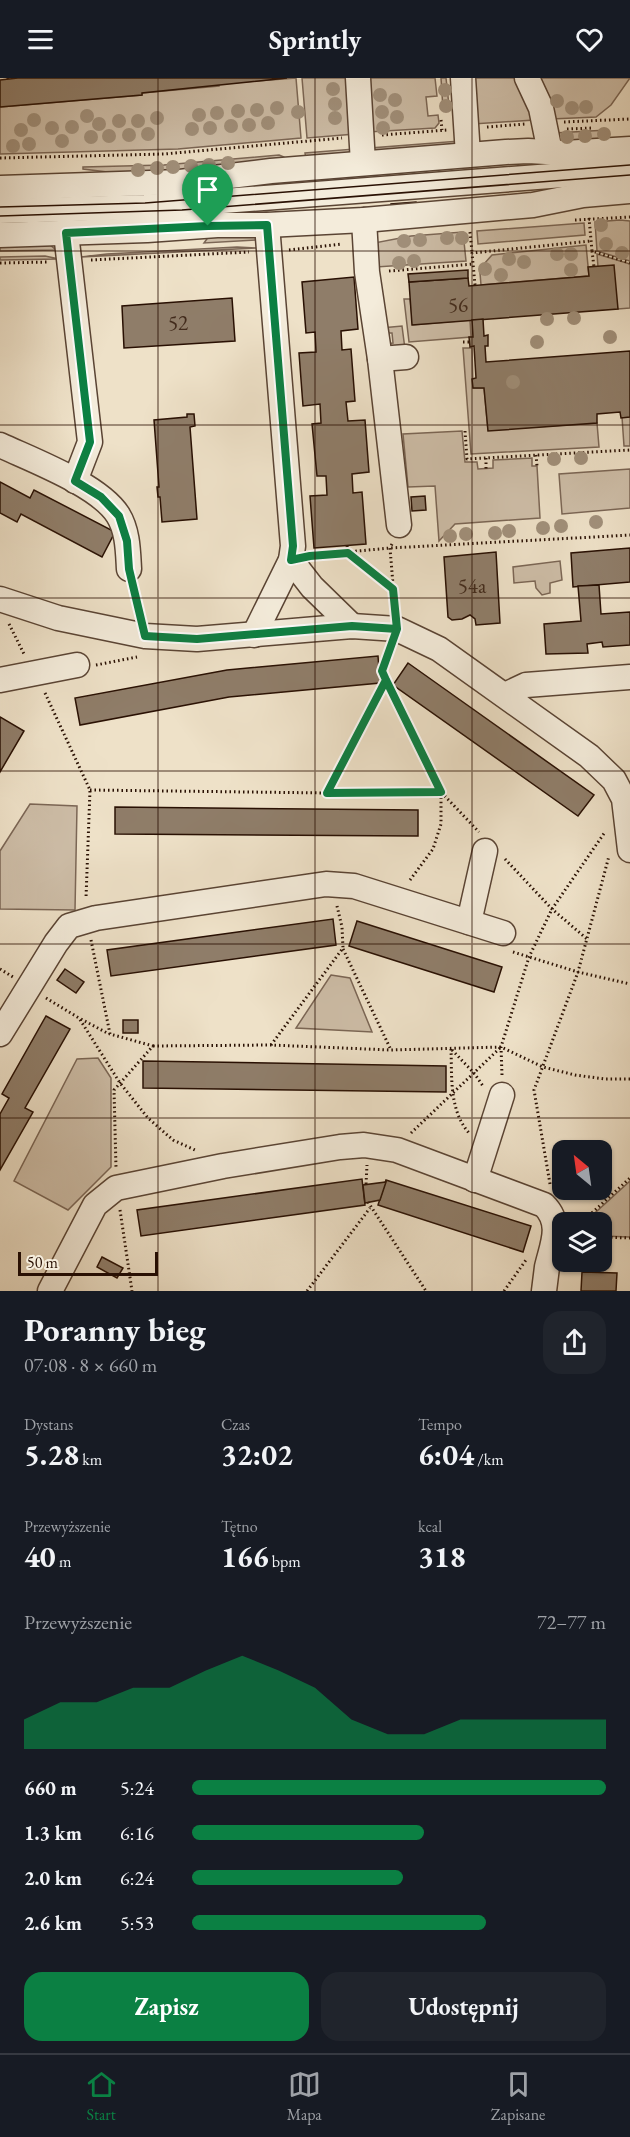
<!DOCTYPE html>
<html lang="pl">
<head>
<meta charset="utf-8">
<style>
  body { margin:0; font-family:"EB Garamond",serif; background:#20242c; color:#f1f3f6; height:100vh; display:flex; flex-direction:column; font-size:22px; white-space:nowrap }
  * { box-sizing:border-box; margin:0 }
  p { font-size:20px; color:#9ea1a6 }
  .icon { flex:none; width:33px; height:33px; fill:none; stroke:currentColor; stroke-width:2; stroke-linecap:round; stroke-linejoin:round }
  .map { position:relative; height:1213px; overflow:hidden }
  .side { display:flex; flex-direction:column; background:#171b24; flex:1 }
  .side>* { flex:none }
  .needle { width:39px; rotate:331deg }
  .tools { position:absolute; left:552px; top:1062px; display:grid; gap:12px }
  .tools a { display:grid; place-items:center; width:60px; height:60px; border-radius:12px; background:#171b24; box-shadow:0 2px 4px #0004; font-size:30px }
  .scale { position:absolute; left:18px; bottom:15px; width:140px; box-sizing:border-box; padding-left:6px; border:3px solid #291003; border-top:0; font-size:16px; line-height:21px; white-space:nowrap; color:#291003; -webkit-text-stroke:4px #f4ecdb; paint-order:stroke }
  .pin { position:absolute; display:grid; place-items:center; width:51px; height:51px; color:#fff; margin:-62px -26px; border-radius:50% 50% 50% 0; rotate:-45deg; box-shadow:0 0 6px #0007 }
  .pin .icon { rotate:45deg }
  .round { display:grid; place-items:center; flex:none; width:63px; height:63px; border-radius:18px; background:#20242c }
  .overview { display:flex; align-items:center; justify-content:space-between; height:102px; padding:0 24px }
  h1 { font-size:33px; font-weight:700; line-height:45px }
  .figures { display:grid; grid-template-columns:repeat(3,1fr); gap:9px; height:102px; padding:6px 24px }
  .figures div { display:grid; align-content:center }
  .figures b { font-size:30px; font-weight:700 }
  .figures small { font-size:16px; font-weight:400 }
  .figures p { font-size:16px }
  .chart { height:168px; padding:12px 24px }
  .chart p { display:flex; justify-content:space-between }
  .chart svg { width:100%; height:108px; margin-top:6px; fill:#0b8043; opacity:.7 }
  .cta { display:flex; gap:12px; margin-top:auto; padding:12px 24px }
  .cta a { flex:1; height:69px; border-radius:18px; background:#0b8043; color:#fff; font-size:24px; font-weight:700; line-height:69px; text-align:center }
  .cta a+a { background:#20242c; color:#f1f3f6 }
  ul { padding:0 24px; list-style:none; font-size:20px }
  li { display:grid; grid-template-columns:96px 72px 1fr; align-items:center; height:45px }
  li i { height:15px; border-radius:8px; background:#0b8043 }
  header { display:flex; justify-content:space-between; align-items:center; height:78px; padding:0 24px; background:#171b24; font-size:27px; font-weight:700 }
  .menu { display:flex; justify-content:space-around; align-items:center; height:84px; border-top:2px solid #363941; background:#171b24; font-size:16px; color:#9ea1a6 }
  .menu a { display:grid; justify-items:center; gap:3px }
  .menu .selected { color:#0b8043 }
  .map>svg:first-child { display:block }
  .green { fill:#cdbda7; stroke:#7b6655; stroke-width:1.5 }
  .building { fill:#8f7d69; stroke:#291003; stroke-width:1.5 }
  .lines { fill:none; stroke-linecap:round; stroke-linejoin:round }
  .minor-casing { stroke:#5a4434; stroke-width:27 }
  .path { stroke:#291003; stroke-width:3; stroke-dasharray:1.5 3; stroke-linecap:butt }
  .minor { stroke:#f4ecdb; stroke-width:24 }
  .tram { stroke:#291003; stroke-width:1.5 }
  .tree { fill:#a1907b }
  .route-casing { stroke:#fff; stroke-width:12 }
  .route { stroke:#0b8043; stroke-width:8 }
  .grid { fill:none; stroke:#291003; stroke-width:1.5; stroke-opacity:0.55 }
  .labels { text-anchor:middle; stroke-width:4.5; stroke-linejoin:round; paint-order:stroke }
  .number-label { font-size:21px; fill:#422b1c }
</style>
</head>
<body>
<header><svg class="icon" aria-label="menu" viewBox="0 0 24 24"><path d="M4 6h16M4 12h16M4 18h16"/></svg>Sprintly<svg class="icon" aria-label="heart" viewBox="0 0 24 24"><path d="M12 20l-8-8c-3-5 5-10 8-4 3-6 11-1 8 4z"/></svg></header>
<div class="map">
<svg width="630" height="1213" viewBox="0 0 630 1213">
  <rect width="100%" height="100%" fill="#eee1c8"/>
  <filter id="stains"><feTurbulence type="fractalNoise" baseFrequency=".00333" numOctaves="4"/><feColorMatrix values="0 0 0 0 .2 0 0 0 0 .09 0 0 0 0 .02 0 0 0 .5 -.17"/></filter>
  <radialGradient id="worn" r=".72"><stop offset=".6" stop-color="#630" stop-opacity="0"/><stop offset="1" stop-color="#630" stop-opacity=".3"/></radialGradient>
  <g class="green">
    <path d="M296 0 301 60 178 71 0 76V29L142 17V15L219 8V6Z"/>
    <path d="M302 0H351L355 56 307 60Z"/>
    <path d="M363 0H435L437 18 426 19 428 38 438 37 439 45 435 50 368 54Z"/>
    <path d="M441 0H446L449 28 447 31H443Z"/>
    <path d="M470 0H517L534 42 473 46Z"/>
    <path d="M537 0H630L611 27 596 39 551 41Z"/>
    <path d="M607 52V59L602 66 559 63 555 55Z"/>
    <path d="M459 63 456 68 375 75 371 70Z"/>
    <path d="M354 71 351 76 306 82 305 75Z"/>
    <path d="M279 77 284 79 285 84 227 91 124 96 83 91V89L164 87Z"/>
    <path d="M620 142 630 143V183L597 173 595 144Z"/>
    <path d="M584 145 585 157 478 166 477 153Z"/>
    <path d="M463 154 466 183 376 189 374 165 411 158Z"/>
    <path d="M255 156 258 162 204 165 209 158Z"/>
    <path d="M0 166H49L56 172 0 173Z"/>
    <path d="M586 167 589 198 481 207 480 195 485 193 484 186 492 177Z"/>
    <path d="M237 169 258 170 81 179 107 176Z"/>
    <path d="M597 176 630 186V230L618 231 598 189Z"/>
    <path d="M45 178 59 181 0 182V179Z"/>
    <path d="M404 221H410L413 247 470 242 471 259 409 264Z"/>
    <path d="M402 248 405 271 381 266 393 265 392 255H379L381 250Z"/>
    <path d="M463 270H472L473 310H484L488 352 597 345 599 369 471 376Z"/>
    <path d="M622 339H630V368H624Z"/>
    <path d="M462 353 465 384H477L478 391 493 390V382L532 380V388H537L540 440 455 446 439 463 435 408 408 409 403 356Z"/>
    <path d="M630 391V430L562 436 559 396Z"/>
    <path d="M560 483 562 502 550 505V515L542 517 536 510 535 503 514 505 513 489Z"/>
    <path d="M30 726 77 728 75 832 0 831V773Z"/>
    <path d="M331 897 350 900 372 954 296 950Z"/>
    <path d="M98 980 111 1000V1089L68 1132 14 1103 77 981Z"/>
    <path d="M630 1103V1159L602 1158V1144H585Z"/>
  </g>
  <g class="building">
    <path d="M287 0 142 15V17L0 29V2L18 0Z"/>
    <path d="M416 124 417 128 391 130V126Z"/>
    <path d="M614 187 618 231 412 247 409 204 468 200 469 208 589 198 588 189Z"/>
    <path d="M468 192V200L409 204 408 196Z"/>
    <path d="M354 199 358 251 341 253 342 272 351 271 355 323 346 324 348 343 365 342 369 394 352 396 353 415 362 414 366 466 314 470 310 418 327 417 326 398H317L312 346 321 345 320 326 303 328 299 275 316 274 315 254 306 255 302 204Z"/>
    <path d="M232 220 235 263 124 270 122 228Z"/>
    <path d="M483 241 484 258 488 257V268H485L486 284 630 273V339L621 340 620 334 597 336V345L488 353 484 310H473L472 301 476 300 474 268 470 269 469 259H473L472 242Z"/>
    <path d="M187 336H194L195 348 190 349 197 441 162 444 160 419H158L157 409H159L154 342 187 339Z"/>
    <path d="M0 404 30 420 34 412 115 454 102 479 21 436 17 444 0 435Z"/>
    <path d="M425 418 426 432 412 433 411 419Z"/>
    <path d="M630 470V504L573 509 571 475Z"/>
    <path d="M496 474 500 545 476 547 475 541 470 537 462 541 452 542 448 539 444 479Z"/>
    <path d="M599 507 601 536 630 534V567L603 569 602 564 587 566 588 575 546 576 544 546 581 543 578 508Z"/>
    <path d="M378 578 380 605 229 619 80 647 75 620 227 592Z"/>
    <path d="M408 585 594 717 578 738 393 607Z"/>
    <path d="M0 639 24 653 0 694Z"/>
    <path d="M115 729 418 732V758L115 756Z"/>
    <path d="M333 841 336 867 111 898 107 872Z"/>
    <path d="M357 843 502 889 494 914 349 868Z"/>
    <path d="M65 891 84 904 76 915 57 902Z"/>
    <path d="M46 938 70 951 25 1030 33 1034 0 1092V1036L9 1020 2 1016Z"/>
    <rect x="123" y="942" width="15" height="13"/>
    <path d="M143 983 446 988V1014L143 1010Z"/>
    <path d="M362 1101 365 1127 141 1158 137 1132Z"/>
    <path d="M386 1102 531 1148 523 1174 378 1127Z"/>
    <path d="M386 1104 380 1122 365 1125 363 1107Z"/>
    <path d="M102 1179 123 1190 117 1200 97 1189Z"/>
    <path d="M582 1194 617 1195 616 1213H581Z"/>
  </g>
  <g class="lines">
    <defs>
      <g id="minor">
        <path d="M358 0 363 85"/>
        <path d="M463 0 468 77"/>
        <path d="M527 0 541 30 550 74"/>
        <path d="M0 110 180 104 271 93 506 74 528 73 564 75 630 71"/>
        <path d="M0 133 145 129 630 92"/>
        <path d="M364 142 367 194 380 281 399 447"/>
        <path d="M66 155 90 364 75 403"/>
        <path d="M0 157 147 152 217 147H267L364 142 533 127 583 117 630 113"/>
        <path d="M380 281 406 279"/>
        <path d="M0 367C32 382 99 407 118 437 128 453 128 474 129 491"/>
        <path d="M291 482 312 509 352 548"/>
        <path d="M0 521 58 540 145 558 197 561 352 548 397 551 439 571 589 678 614 702 624 721 630 772"/>
        <path d="M254 557 291 482 293 468 267 147"/>
        <path d="M0 602 77 587"/>
        <path d="M505 617 526 607 630 599"/>
        <path d="M469 844 485 773"/>
        <path d="M0 956 56 865 69 848 96 840 326 806 354 808 503 855"/>
        <path d="M475 1102 502 1017"/>
        <path d="M50 1213 95 1127 116 1110 223 1088 340 1069 364 1067 397 1072 544 1127C563 1146 552 1167 547 1189 546 1197 545 1205 544 1213"/>
      </g>
    </defs>
    <use href="#minor" class="minor-casing"/>
    <g class="path">
      <path d="M8 0V1"/>
      <path d="M441 42 442 52"/>
      <path d="M564 44 630 41"/>
      <path d="M487 49 525 46"/>
      <path d="M567 51 594 50"/>
      <path d="M382 57 447 52"/>
      <path d="M0 80 164 76 342 60"/>
      <path d="M589 140 592 173 630 185"/>
      <path d="M575 142 630 139"/>
      <path d="M470 154 472 174"/>
      <path d="M289 172 342 166"/>
      <path d="M592 173 594 189"/>
      <path d="M91 182 249 174"/>
      <path d="M0 185 49 184"/>
      <path d="M389 193 474 186"/>
      <path d="M475 207 472 175 591 163"/>
      <path d="M463 264H469"/>
      <path d="M465 353 467 381 630 372"/>
      <path d="M536 377 537 388"/>
      <path d="M486 380V391"/>
      <path d="M392 466 390 470 395 531"/>
      <path d="M347 468 348 475 393 511"/>
      <path d="M315 477 390 470 630 457"/>
      <path d="M134 510 140 536"/>
      <path d="M9 546 25 578"/>
      <path d="M389 572 382 593 441 714 479 754"/>
      <path d="M96 587 137 579"/>
      <path d="M45 615 90 712 86 820"/>
      <path d="M90 712 327 715 441 714"/>
      <path d="M327 715 386 603"/>
      <path d="M505 781 552 831 587 861"/>
      <path d="M410 802 433 771 441 746V716"/>
      <path d="M91 862 110 956 153 968 114 1012 116 1090"/>
      <path d="M343 871 391 972"/>
      <path d="M513 874 578 894 630 906"/>
      <path d="M0 891 13 899"/>
      <path d="M46 920 79 940 120 1005 148 1040 173 1062 195 1072"/>
      <path d="M81 941 109 956"/>
      <path d="M271 967 343 870 342 849 337 828"/>
      <path d="M153 968 271 967 391 972 501 969 543 989 575 997 605 1001H630"/>
      <path d="M451 971C452 999 449 1032 469 1055"/>
      <path d="M452 972 474 995 483 1008"/>
      <path d="M502 997 501 969 529 879 552 831 605 754"/>
      <path d="M411 1055 501 969"/>
      <path d="M366 1106 367 1087"/>
      <path d="M550 1106 534 1012 578 894 609 778"/>
      <path d="M368 1124 426 1213"/>
      <path d="M120 1132 132 1213"/>
      <path d="M582 1144 630 1100"/>
      <path d="M602 1159 630 1160"/>
      <path d="M307 1213 370 1130"/>
      <path d="M504 1213 526 1182"/>
    </g>
    <use href="#minor" class="minor"/>
    <g class="tram">
      <path d="M0 129 145 125 630 87"/>
      <path d="M0 138 182 132 630 97"/>
    </g>
  </g>
  <g class="tree">
    <circle cx="333" cy="11" r="7"/>
    <circle cx="445" cy="12" r="7"/>
    <circle cx="380" cy="17" r="7"/>
    <circle cx="395" cy="22" r="7"/>
    <circle cx="557" cy="23" r="7"/>
    <circle cx="335" cy="26" r="7"/>
    <circle cx="446" cy="28" r="7"/>
    <circle cx="586" cy="29" r="7"/>
    <circle cx="277" cy="30" r="7"/>
    <circle cx="572" cy="30" r="7"/>
    <circle cx="257" cy="32" r="7"/>
    <circle cx="238" cy="33" r="7"/>
    <circle cx="298" cy="34" r="7"/>
    <circle cx="382" cy="34" r="7"/>
    <circle cx="217" cy="35" r="7"/>
    <circle cx="199" cy="37" r="7"/>
    <circle cx="87" cy="38" r="7"/>
    <circle cx="397" cy="39" r="7"/>
    <circle cx="157" cy="40" r="7"/>
    <circle cx="335" cy="40" r="7"/>
    <circle cx="34" cy="42" r="7"/>
    <circle cx="119" cy="43" r="7"/>
    <circle cx="138" cy="43" r="7"/>
    <circle cx="268" cy="45" r="7"/>
    <circle cx="99" cy="46" r="7"/>
    <circle cx="249" cy="47" r="7"/>
    <circle cx="231" cy="48" r="7"/>
    <circle cx="72" cy="49" r="7"/>
    <circle cx="52" cy="50" r="7"/>
    <circle cx="210" cy="50" r="7"/>
    <circle cx="383" cy="50" r="7"/>
    <circle cx="192" cy="51" r="7"/>
    <circle cx="21" cy="52" r="7"/>
    <circle cx="148" cy="56" r="7"/>
    <circle cx="604" cy="56" r="7"/>
    <circle cx="129" cy="57" r="7"/>
    <circle cx="109" cy="58" r="7"/>
    <circle cx="585" cy="58" r="7"/>
    <circle cx="91" cy="59" r="7"/>
    <circle cx="567" cy="59" r="7"/>
    <circle cx="62" cy="63" r="7"/>
    <circle cx="29" cy="66" r="7"/>
    <circle cx="13" cy="68" r="7"/>
    <circle cx="228" cy="85" r="7"/>
    <circle cx="209" cy="87" r="7"/>
    <circle cx="191" cy="88" r="7"/>
    <circle cx="173" cy="89" r="7"/>
    <circle cx="157" cy="90" r="7"/>
    <circle cx="138" cy="92" r="7"/>
    <circle cx="601" cy="147" r="7"/>
    <circle cx="447" cy="160" r="7"/>
    <circle cx="462" cy="160" r="7"/>
    <circle cx="420" cy="162" r="7"/>
    <circle cx="404" cy="163" r="7"/>
    <circle cx="606" cy="166" r="7"/>
    <circle cx="622" cy="175" r="7"/>
    <circle cx="557" cy="176" r="7"/>
    <circle cx="571" cy="176" r="7"/>
    <circle cx="509" cy="181" r="7"/>
    <circle cx="414" cy="183" r="7"/>
    <circle cx="524" cy="184" r="7"/>
    <circle cx="399" cy="185" r="7"/>
    <circle cx="485" cy="191" r="7"/>
    <circle cx="571" cy="192" r="7"/>
    <circle cx="501" cy="197" r="7"/>
    <circle cx="574" cy="240" r="7"/>
    <circle cx="547" cy="241" r="7"/>
    <circle cx="610" cy="259" r="7"/>
    <circle cx="537" cy="264" r="7"/>
    <circle cx="513" cy="304" r="7"/>
    <circle cx="581" cy="380" r="7"/>
    <circle cx="554" cy="381" r="7"/>
    <circle cx="596" cy="444" r="7"/>
    <circle cx="561" cy="448" r="7"/>
    <circle cx="543" cy="450" r="7"/>
    <circle cx="509" cy="453" r="7"/>
    <circle cx="495" cy="455" r="7"/>
    <circle cx="466" cy="456" r="7"/>
    <circle cx="450" cy="458" r="7"/>
  </g>
  <g class="lines">
    <defs>
      <path id="route" d="M208 148 66 155 90 364 75 403 101 419 119 438 127 463 129 491 145 558 197 561 352 548 397 551 382 593 386 602 441 714 327 715 386 602 382 593 397 551 393 511 348 475 310 478 291 482 293 468 267 147 208 148"/>
    </defs>
    <use href="#route" class="route-casing"/>
    <use href="#route" class="route"/>
  </g>
  <path class="grid" d="M158 0V1213M315 0V1213M472 0V1213M0 173H630M0 347H630M0 520H630M0 693H630M0 866H630M0 1040H630"/>
  <g class="labels">
    <g class="number-label">
      <text x="458" y="234">56</text>
      <text x="178" y="252">52</text>
      <text x="472" y="515">54a</text>
    </g>
  </g>
  <rect width="100%" height="100%" filter="url(#stains)"/>
  <rect width="100%" height="100%" fill="url(#worn)"/>
</svg>
<div class="tools">
<a><svg class="needle" viewBox="-14 -14 28 28"><path d="M0-13l5 13h-10z" fill="#e53935"/><path d="M0 13l5-13h-10z" fill="#9ea1a6"/></svg></a>
<a><svg class="icon" aria-label="layers" viewBox="0 0 24 24"><path d="M12 4l9 5-9 5-9-5zM3 14l9 5 9-5"/></svg></a>
</div>
<div class="scale">50 m</div>
<div class="pin" style="left:208px;top:148px;background:#1e9e55"><svg class="icon" aria-label="arrive" viewBox="0 0 24 24"><path d="M6 21V4h12l-3 4 3 4H6"/></svg></div>
</div>
<section class="side">
<div class="overview"><div><h1>Poranny bieg</h1><p>07:08 · 8 × 660 m</p></div><a class="round"><svg class="icon" aria-label="share" viewBox="0 0 24 24"><path d="M12 15V3M7 8l5-5 5 5M5 13v7h14v-7"/></svg></a></div>
<div class="figures">
<div><p>Dystans</p><b>5.28<small> km</small></b></div>
<div><p>Czas</p><b>32:02</b></div>
<div><p>Tempo</p><b>6:04<small> /km</small></b></div>
</div>
<div class="figures">
<div><p>Przewyższenie</p><b>40<small> m</small></b></div>
<div><p>Tętno</p><b>166<small> bpm</small></b></div>
<div><p>kcal</p><b>318</b></div>
</div>
<div class="chart"><p><span>Przewyższenie</span>72–77 m</p>
<svg viewBox="0 0 160 44" preserveAspectRatio="none"><path d="M0 44V32L10 25L20 25L30 19L40 19L50 12L60 6L70 12L80 19L90 32L100 38L110 38L120 32L130 32L140 32L150 32L160 32V44z"/></svg>
</div>
<ul>
<li><b>660 m</b>5:24<i style="width:100%"></i></li>
<li><b>1.3 km</b>6:16<i style="width:56%"></i></li>
<li><b>2.0 km</b>6:24<i style="width:51%"></i></li>
<li><b>2.6 km</b>5:53<i style="width:71%"></i></li>
</ul>
<div class="cta"><a>Zapisz</a><a>Udostępnij</a></div>
</section>
<nav class="menu">
<a class="selected"><svg class="icon" aria-label="home" viewBox="0 0 24 24"><path d="M3 11l9-7 9 7M6 9v11h12V9"/></svg>Start</a>
<a><svg class="icon" aria-label="map" viewBox="0 0 24 24"><path d="M3 6l6-2 6 2 6-2v14l-6 2-6-2-6 2zM9 4v14M15 6v14"/></svg>Mapa</a>
<a><svg class="icon" aria-label="saved" viewBox="0 0 24 24"><path d="M7 4h10v16l-5-4-5 4z"/></svg>Zapisane</a>
</nav>
</body>
</html>
